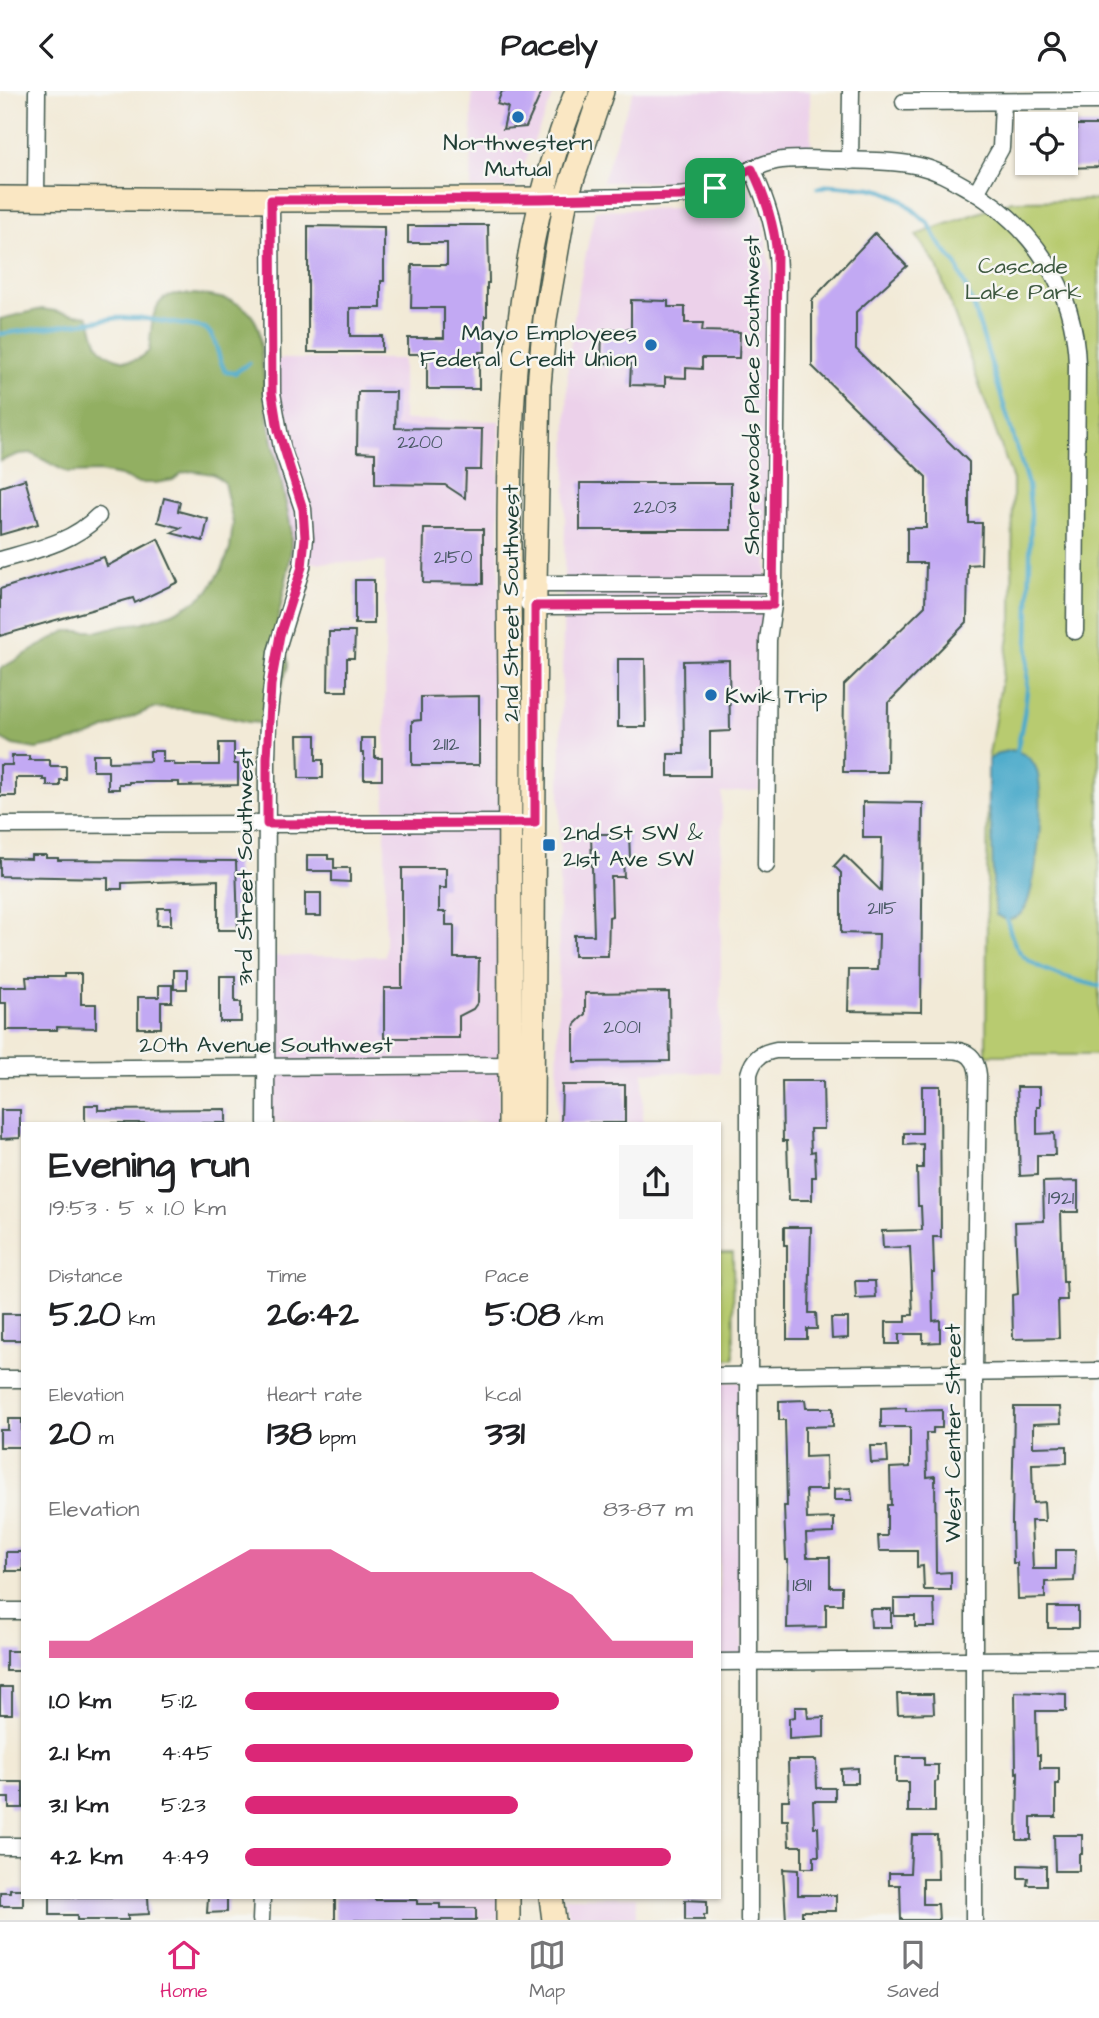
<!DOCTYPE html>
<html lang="en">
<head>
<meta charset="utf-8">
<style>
  body { margin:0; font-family:"Architects Daughter",sans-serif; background:#f6f6f6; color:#202124; height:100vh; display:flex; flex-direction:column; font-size:26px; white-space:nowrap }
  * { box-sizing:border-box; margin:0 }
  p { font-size:23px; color:#757577 }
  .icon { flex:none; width:38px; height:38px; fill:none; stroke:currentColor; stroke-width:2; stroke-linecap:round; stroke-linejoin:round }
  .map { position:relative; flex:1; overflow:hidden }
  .sheet { position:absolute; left:21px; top:1031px; width:700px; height:777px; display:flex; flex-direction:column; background:#fff; border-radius:0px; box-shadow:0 2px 5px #0004 }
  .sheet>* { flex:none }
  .buttons { position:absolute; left:1015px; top:21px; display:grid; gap:14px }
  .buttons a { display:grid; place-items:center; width:63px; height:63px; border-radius:0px; background:#fff; box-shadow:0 2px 5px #0004; font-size:35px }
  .pin { position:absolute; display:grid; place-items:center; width:60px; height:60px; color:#fff; margin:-30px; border-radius:14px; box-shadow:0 4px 10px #0006 }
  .round { display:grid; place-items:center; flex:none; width:74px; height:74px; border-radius:0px; background:#f6f6f6 }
  .headline { display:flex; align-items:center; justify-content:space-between; height:119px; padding:0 28px }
  h1 { font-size:38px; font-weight:700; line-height:52px }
  .stats { display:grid; grid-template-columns:repeat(3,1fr); gap:10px; height:119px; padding:7px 28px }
  .stats div { display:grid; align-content:center }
  .stats b { font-size:35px; font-weight:700 }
  .stats small { font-size:19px; font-weight:400 }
  .stats p { font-size:19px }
  .chart { height:196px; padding:14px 28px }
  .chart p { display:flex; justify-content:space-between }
  .chart svg { width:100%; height:126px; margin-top:7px; fill:#db2777; opacity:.7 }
  ul { padding:0 28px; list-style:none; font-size:23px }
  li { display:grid; grid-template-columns:112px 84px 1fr; align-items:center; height:52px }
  li i { height:18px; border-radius:9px; background:#db2777 }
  header { display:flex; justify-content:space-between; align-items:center; height:91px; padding:0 28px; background:#fff; font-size:32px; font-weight:700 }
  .menu { display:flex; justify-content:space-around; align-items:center; height:98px; border-top:2px solid #e0e0e0; background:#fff; font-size:19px; color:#757577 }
  .menu a { display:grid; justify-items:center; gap:4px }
  .menu .on { color:#db2777 }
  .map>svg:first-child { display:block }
  .built { fill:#ecd1ea }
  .green { fill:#b8cb6f; stroke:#6c8452; stroke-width:2 }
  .forest { fill:#92af62; stroke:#58764b; stroke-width:2 }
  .water { fill:#4baaca; stroke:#35747f; stroke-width:2 }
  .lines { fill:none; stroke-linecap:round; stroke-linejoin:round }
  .stream { stroke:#4baaca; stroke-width:4.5 }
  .building { fill:#c2a9f3 }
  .street-casing { stroke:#3f574c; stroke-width:19 }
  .secondary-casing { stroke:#3f574c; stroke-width:26 }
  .street { stroke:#fff; stroke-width:16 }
  .secondary { stroke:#fae7c3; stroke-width:23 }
  .route-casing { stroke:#fff; stroke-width:14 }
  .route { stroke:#db2777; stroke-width:9 }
  .poi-dot { fill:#1f6fb2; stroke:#f6f6f2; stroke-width:2.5 }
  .labels { text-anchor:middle; stroke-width:5; stroke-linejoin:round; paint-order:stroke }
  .number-label { font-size:19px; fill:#485864 }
  .poi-label { font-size:23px; fill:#1f3d34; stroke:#f6f6f2; text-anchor:start }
  .park-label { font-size:23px; fill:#3e5940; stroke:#f6f6f2 }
  .street-label { font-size:23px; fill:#1f3d34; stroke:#f6f6f2 }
</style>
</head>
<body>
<header><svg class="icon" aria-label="back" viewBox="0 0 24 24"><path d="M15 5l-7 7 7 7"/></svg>Pacely<svg class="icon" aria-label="person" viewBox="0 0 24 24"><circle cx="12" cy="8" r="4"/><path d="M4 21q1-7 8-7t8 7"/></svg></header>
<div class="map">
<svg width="1099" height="1829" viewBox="0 0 1099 1829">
  <rect width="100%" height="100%" fill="#f6f6f2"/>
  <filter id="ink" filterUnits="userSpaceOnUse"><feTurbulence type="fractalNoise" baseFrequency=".0143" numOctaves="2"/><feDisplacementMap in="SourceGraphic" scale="14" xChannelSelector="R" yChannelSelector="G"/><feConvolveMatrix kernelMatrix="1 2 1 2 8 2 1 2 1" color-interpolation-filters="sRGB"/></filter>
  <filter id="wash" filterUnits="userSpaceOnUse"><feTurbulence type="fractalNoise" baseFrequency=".00686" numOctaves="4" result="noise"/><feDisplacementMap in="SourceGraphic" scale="28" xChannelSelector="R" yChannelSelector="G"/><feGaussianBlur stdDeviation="1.57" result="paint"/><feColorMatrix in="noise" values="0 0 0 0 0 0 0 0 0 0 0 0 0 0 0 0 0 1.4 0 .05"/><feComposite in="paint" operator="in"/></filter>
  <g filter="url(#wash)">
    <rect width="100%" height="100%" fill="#f2ead7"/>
    <g class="built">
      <path d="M472 0H555L514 97 471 98Z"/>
      <path d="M634 0H810L811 56 778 57 756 62 721 81 691 91H603L619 39Z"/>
      <path d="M749 96 763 130 770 177 767 483 761 544 760 699 722 702 720 982 643 981V1032H557L560 701 568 272 577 206 595 119 683 117 701 114 725 106Z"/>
      <path d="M271 268H403V329L499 330V1032H266L267 865H385V471L268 472Z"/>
      <path d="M719 1291H740L743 1567H719Z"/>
      <rect x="390" y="1806" width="109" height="23"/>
      <path d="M564 1806H636V1829H569Z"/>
    </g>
    <g class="green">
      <path d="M1099 109V964H986L988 669 1012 529 1013 389 937 175 916 144 1012 110Z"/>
      <path d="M719 1162H733L734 1268H719Z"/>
    </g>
    <path class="forest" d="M194 203C222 206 250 209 259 239L268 327 291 437V460L288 480 276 538 287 562 288 575 273 622 261 632 248 631 207 621 185 618 153 617 89 645 62 653 36 658 13 654 0 647V578L66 540H99L122 534 141 532 173 522 197 509 208 500 222 478 230 458 233 432 224 391 213 383 192 380 182 382 173 389 155 392H137L120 385 99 381 68 382 31 362 19 363 0 370V228L42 218 88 225C93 234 93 242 97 251 103 266 126 274 140 267 144 265 146 262 149 260 152 241 149 211 171 204 177 202 187 204 194 203Z"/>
    <path class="water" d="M1012 659C1022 662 1028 664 1034 673 1048 694 1037 794 1025 817 1021 825 1015 827 1007 829L996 824 993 795 992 740 988 715V669L999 662Z"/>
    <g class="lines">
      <g class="stream">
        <path d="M818 97 829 94 871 97 884 100 902 109 929 133 939 152 956 173 974 216 1028 394 1031 422 1027 599 1024 624 1017 660"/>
        <path d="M0 243 117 227H141L205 237C219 248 216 267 226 281L235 282 249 272"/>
        <path d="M1007 829C1010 840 1012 851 1019 860 1033 880 1076 889 1099 895"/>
      </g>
    </g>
    <g id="blocks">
      <g class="building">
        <path d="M502 0H542L526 36 503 38 508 16 497 13Z"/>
        <path d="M1076 34H1099V76L1066 77V41H1076Z"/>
        <path d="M447 134H488L489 192H487V225H485V261H479V298H427V263H408V247H444V217H411L412 174H447V152H408V135H447Z"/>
        <path d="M308 135 384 136V190H381V217H350V245H382V261H308Z"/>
        <path d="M875 142 907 175 856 221V258L969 371V432H982L981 473 968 474 967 531 888 612 887 681H843L844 594 925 515 926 472H907V437H926V386L812 275V209Z"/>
        <path d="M631 209 668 210V216H685V232H703L702 240 740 241 739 267H702V278L686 277V287L665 286V295L630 294 631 273 601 272 602 238H631Z"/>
        <path d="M358 301H396L395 337 482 338 481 379H466L465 407 445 394 375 393V362L357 361Z"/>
        <path d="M25 388 38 433 0 444V396Z"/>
        <rect x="580" y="392" width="151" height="47"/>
        <path d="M164 407 180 411 178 420 208 428 203 450 171 442 181 437 158 431Z"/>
        <path d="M424 438H483V493L423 492Z"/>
        <path d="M158 448 178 491 135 512 133 507 0 545V498L104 466 107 475Z"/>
        <rect x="355" y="489" width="19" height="44"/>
        <path d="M329 541H355L354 567H347V600H328Z"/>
        <path d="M618 568H645L646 636H618Z"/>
        <path d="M729 569 730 640 710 641V685H668V663H684L683 570Z"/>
        <path d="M479 605V674H412V630L421 629V606Z"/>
        <path d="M298 644H316V669H323V687H299Z"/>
        <path d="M361 647H375V667H382V688H364V662H361Z"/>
        <path d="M219 652H234V673H238V694L179 695V691H129V693H119V698H108V680H93V663H109V671L150 670V660H163V671H174V674H219Z"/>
        <path d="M12 665H29V669H50V675H66V689H60V695H47V689H43V687H16V705H0V674H12Z"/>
        <path d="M863 711 923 712 921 921 848 920 849 879H878L879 843 841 842V782L834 775 844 764 881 800 882 747H863Z"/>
        <path d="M591 743H629L630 768H623L624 786H611L612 825 609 826 608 865H574V844H594Z"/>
        <path d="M31 764H46V767H58V769L236 770 238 839H218V789L122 792V798H108V787L0 785V767L31 768Z"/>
        <path d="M307 764H328V768H334V777H350V791L332 790V780H307Z"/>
        <path d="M402 777H446V797H439V821H446V834H454V867H479L478 911 473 918 459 925V947H384V897H402Z"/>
        <rect x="305" y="802" width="16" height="23"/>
        <path d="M158 817H171V834H157Z"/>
        <rect x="174" y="879" width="13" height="19"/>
        <path d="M64 883H81V913H96V937L57 936V939H6V912H0V896H27L26 886H64Z"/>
        <path d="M220 885H235V911H241V931H220Z"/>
        <path d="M159 894H172V911H161V937H138V906H159Z"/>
        <path d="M669 901 670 970 574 971V937L575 933 585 923V902Z"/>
        <path d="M782 990H823L824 1038H810L811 1061 815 1060 816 1086H812V1109H789L787 1050H783Z"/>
        <path d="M562 994H625V1032H561Z"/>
        <path d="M922 995H940L941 1146H933L934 1181H932L933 1230 940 1229V1251L923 1252V1243H899V1253H886V1231H906V1224H913L910 1156 883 1157 882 1140 922 1139 921 1115H918L917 1077H923V1053L904 1054V1042H922Z"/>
        <path d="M1017 996H1040V1016H1037V1043L1054 1042 1055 1064H1037V1084L1020 1085Z"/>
        <path d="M85 1014H98V1019L226 1018V1032H85Z"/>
        <path d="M1 1019H20V1047L1 1048Z"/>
        <path d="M1078 1090V1121H1061L1063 1191H1066L1067 1209H1058L1059 1247 1013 1248 1012 1204 1018 1203 1015 1131 1044 1130 1043 1091Z"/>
        <path d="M784 1136H811L809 1222H816L817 1238H807V1248H787V1154H784Z"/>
        <path d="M855 1190H875L876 1207 856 1208Z"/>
        <rect x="2" y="1223" width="19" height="26"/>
        <path d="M831 1227H848V1247L832 1248Z"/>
        <path d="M805 1309 806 1317H833V1335L805 1336V1366L826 1365 827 1399H806L807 1428 834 1427V1442L806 1443 807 1466H830V1496H842V1513H826V1536L787 1537 788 1469H786L784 1415H787L786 1366 785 1329H779V1310Z"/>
        <path d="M1014 1316H1060L1061 1332 1033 1333V1356L1067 1355V1372L1032 1373 1033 1412 1044 1411 1045 1430H1031L1033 1478H1056V1459H1076L1074 1490 1045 1491V1507L1018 1508 1017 1472H1013L1012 1431Z"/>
        <path d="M906 1317V1320L942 1319V1337H933V1342H926L927 1386 935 1385 936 1482 951 1481V1499H924L923 1475 917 1476V1460H879L878 1445H887V1414H891L890 1377 910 1376V1336H881V1318Z"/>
        <path d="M8 1328H22V1356H0V1339H8Z"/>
        <path d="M870 1355H887L888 1371 871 1372Z"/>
        <path d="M851 1397 852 1409H834V1398Z"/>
        <rect x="6" y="1461" width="17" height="19"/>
        <path d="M894 1508H934L935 1536H915V1525H894Z"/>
        <rect x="1048" y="1516" width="30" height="21"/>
        <path d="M870 1518H891V1536H871Z"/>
        <rect x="6" y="1560" width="17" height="20"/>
        <rect x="0" y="1596" width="12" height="27"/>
        <path d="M1015 1601 1066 1603V1620H1036L1037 1664H1040V1677H1059V1693H1056V1726H1031V1749H1017L1018 1681 1016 1682Z"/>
        <path d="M897 1603H933L934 1622 898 1623Z"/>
        <path d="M795 1616H807L808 1627 824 1626V1646L789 1648V1627L795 1626Z"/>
        <path d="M896 1666H924V1674H938V1690L935 1691V1721H908V1691H896Z"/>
        <path d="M788 1669H816L817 1697H835V1710H813L814 1736H818L819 1765H814V1777H802V1755H789L788 1729H782V1709H789Z"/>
        <path d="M858 1677V1692H841V1678Z"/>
        <path d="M0 1691H23V1717H9V1707H0Z"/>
        <path d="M912 1744H937L938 1788H923V1813H938L939 1829H901L900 1794H889V1782H910Z"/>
        <path d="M1054 1744H1082V1763H1079V1780H1055Z"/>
        <path d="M1018 1774 1046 1775V1794H1027L1028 1787H1018Z"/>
        <path d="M783 1778 798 1779V1804H836V1820H802V1829H786Z"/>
        <path d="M10 1798H23V1815H0V1801H10Z"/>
        <path d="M50 1806H148L149 1823 128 1824V1829H77V1824H50Z"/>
        <path d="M208 1806H227V1821L207 1822Z"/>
        <path d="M335 1806H375V1809H417V1813H440V1817H476V1829H335Z"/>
        <path d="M685 1809 707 1810V1824H704V1829H685Z"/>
      </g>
    </g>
  </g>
  <g filter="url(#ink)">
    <use href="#blocks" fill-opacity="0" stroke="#3f574c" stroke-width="2"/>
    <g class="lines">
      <defs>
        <g id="street">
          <path d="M904 11 1099 10"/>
          <path d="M850 70 851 0"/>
          <path d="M752 78C767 111 777 142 778 178L774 493 773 514 768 549 766 774"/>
          <path d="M976 102 1001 57 1003 11"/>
          <path d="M36 107 37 0"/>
          <path d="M566 107C594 107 622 106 651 106 668 105 686 106 703 101 729 94 750 75 776 70 797 66 819 69 840 69 866 70 894 69 919 75 937 79 952 88 968 97 1033 135 1075 197 1077 273L1075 540"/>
          <path d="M0 469C35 459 72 452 98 425"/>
          <path d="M510 503 535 493H774"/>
          <path d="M528 512 535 515 773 514"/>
          <path d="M0 734 535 732"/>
          <path d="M0 978 519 974"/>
          <path d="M266 1032 267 666 268 629 276 561 302 476 305 447 303 418 282 357 272 302 271 109"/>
          <path d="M719 1285 1099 1280"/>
          <path d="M0 1288H23"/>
          <path d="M0 1520H23"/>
          <path d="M719 1571 1099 1568"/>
          <path d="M0 1755H23"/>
          <path d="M261 1829 262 1806"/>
          <path d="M749 1829V983C753 968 760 962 776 959H935C956 959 975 956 978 984L974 1281V1829"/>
        </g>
        <g id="secondary">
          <path d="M0 107 271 109 553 108"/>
          <path d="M510 1032C509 890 510 747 510 605 509 402 498 191 577 0"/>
          <path d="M532 1032 535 493 539 294 545 228 566 107 602 0"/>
          <path d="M508 1806V1829"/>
          <path d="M551 1806 554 1829"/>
        </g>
      </defs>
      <use href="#street" class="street-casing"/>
      <use href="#secondary" class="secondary-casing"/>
      <use href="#street" class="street"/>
      <use href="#secondary" class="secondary"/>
    </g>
  </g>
  <g class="lines" filter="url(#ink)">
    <defs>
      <path id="route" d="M752 78C765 105 774 132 777 163L773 514 535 515V732L267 733V667L271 594 280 544 302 476 305 447 303 418 278 339 272 302 271 109 541 108 681 105 715 97Z"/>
    </defs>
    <use href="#route" class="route-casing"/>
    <use href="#route" class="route"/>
  </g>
  <g class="poi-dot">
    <circle cx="518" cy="26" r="7"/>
    <circle cx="651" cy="254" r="7"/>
    <circle cx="711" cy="604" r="7"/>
    <rect x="542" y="747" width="14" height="14" rx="3.5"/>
  </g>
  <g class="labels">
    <g class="number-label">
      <text x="420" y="357">2200</text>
      <text x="655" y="422">2203</text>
      <text x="453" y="472">2150</text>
      <text x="446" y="659">2112</text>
      <text x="882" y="823">2115</text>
      <text x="622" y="942">2001</text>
      <text x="1061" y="1113">1921</text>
      <text x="802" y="1500">1811</text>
    </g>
    <g class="poi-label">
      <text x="518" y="59" text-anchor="middle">Northwestern<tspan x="518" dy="26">Mutual</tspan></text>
      <text x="637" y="249" text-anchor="end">Mayo Employees<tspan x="637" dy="26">Federal Credit Union</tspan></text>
      <text x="725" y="612">Kwik Trip</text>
      <text x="563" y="749">2nd St SW &amp;<tspan x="563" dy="26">21st Ave SW</tspan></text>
    </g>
    <g class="park-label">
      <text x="1023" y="182">Cascade<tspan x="1023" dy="26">Lake Park</tspan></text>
    </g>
    <g class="street-label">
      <text transform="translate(751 304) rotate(-90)" y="8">Shorewoods Place Southwest</text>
      <text transform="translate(510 512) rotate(-90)" y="8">2nd Street Southwest</text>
      <text transform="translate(244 776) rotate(-90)" y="8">3rd Street Southwest</text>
      <text x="266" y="961">20th Avenue Southwest</text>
      <text transform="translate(952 1342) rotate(-90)" y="8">West Center Street</text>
    </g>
  </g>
</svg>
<div class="buttons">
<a><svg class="icon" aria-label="locate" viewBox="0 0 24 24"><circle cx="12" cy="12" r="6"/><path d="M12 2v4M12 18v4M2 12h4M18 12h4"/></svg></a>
</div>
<div class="pin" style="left:715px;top:97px;background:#1e9e55"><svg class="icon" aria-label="arrive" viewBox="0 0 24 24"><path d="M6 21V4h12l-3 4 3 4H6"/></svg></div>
<section class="sheet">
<div class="headline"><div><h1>Evening run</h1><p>19:53 · 5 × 1.0 km</p></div><a class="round"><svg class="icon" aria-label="share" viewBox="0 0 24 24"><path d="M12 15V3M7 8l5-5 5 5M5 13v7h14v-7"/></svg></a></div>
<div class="stats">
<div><p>Distance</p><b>5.20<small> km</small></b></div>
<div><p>Time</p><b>26:42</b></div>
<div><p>Pace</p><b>5:08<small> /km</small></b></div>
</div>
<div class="stats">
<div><p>Elevation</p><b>20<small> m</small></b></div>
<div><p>Heart rate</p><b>138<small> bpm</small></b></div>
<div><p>kcal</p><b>331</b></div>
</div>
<div class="chart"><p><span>Elevation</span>83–87 m</p>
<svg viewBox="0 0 160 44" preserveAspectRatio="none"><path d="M0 44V38L10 38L20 30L30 22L40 14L50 6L60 6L70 6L80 14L90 14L100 14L110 14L120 14L130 22L140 38L150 38L160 38V44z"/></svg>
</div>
<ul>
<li><b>1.0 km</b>5:12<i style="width:70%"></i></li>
<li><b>2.1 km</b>4:45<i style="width:100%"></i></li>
<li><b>3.1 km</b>5:23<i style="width:61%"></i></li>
<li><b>4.2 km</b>4:49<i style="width:95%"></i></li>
</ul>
</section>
</div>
<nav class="menu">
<a class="on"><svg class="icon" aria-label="home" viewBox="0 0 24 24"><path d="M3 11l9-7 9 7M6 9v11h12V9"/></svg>Home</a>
<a><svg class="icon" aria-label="map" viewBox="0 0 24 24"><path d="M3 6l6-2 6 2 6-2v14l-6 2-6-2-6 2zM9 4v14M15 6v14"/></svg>Map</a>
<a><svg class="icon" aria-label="saved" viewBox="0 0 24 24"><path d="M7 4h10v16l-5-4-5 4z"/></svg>Saved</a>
</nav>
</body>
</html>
